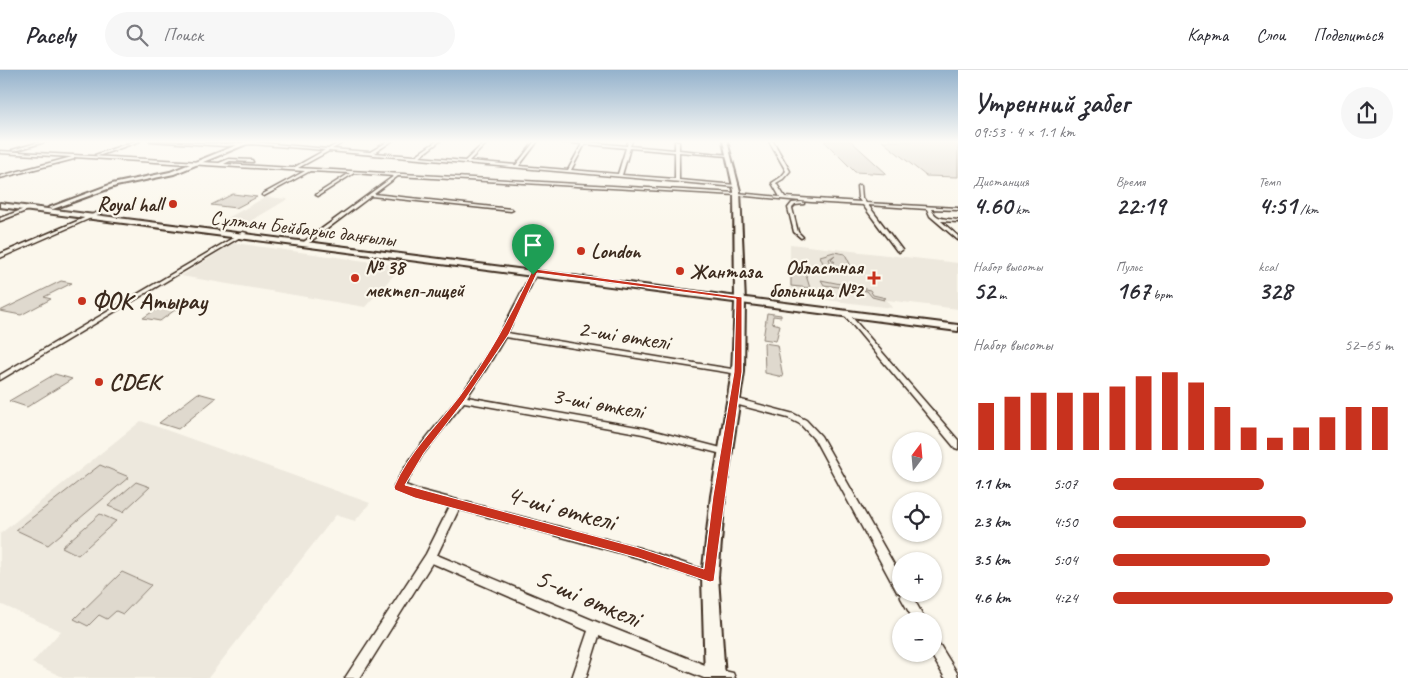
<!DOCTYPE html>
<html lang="ru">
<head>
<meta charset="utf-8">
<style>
  body { margin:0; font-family:Caveat,sans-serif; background:#f7f7f7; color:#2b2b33; height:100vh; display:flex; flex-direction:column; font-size:19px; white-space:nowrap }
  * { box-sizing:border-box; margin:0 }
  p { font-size:16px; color:#7c7c81 }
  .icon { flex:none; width:28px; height:28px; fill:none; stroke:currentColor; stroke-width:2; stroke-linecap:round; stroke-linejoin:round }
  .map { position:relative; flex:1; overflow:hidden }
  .details { display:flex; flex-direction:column; background:#fff; width:450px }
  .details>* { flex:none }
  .needle { width:32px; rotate:16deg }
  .tools { position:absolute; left:892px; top:362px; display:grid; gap:10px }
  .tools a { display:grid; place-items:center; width:50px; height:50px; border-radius:50%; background:#fff; box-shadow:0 1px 4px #0004; font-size:25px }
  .pin { position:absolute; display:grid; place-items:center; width:42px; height:42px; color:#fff; margin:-51px -21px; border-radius:50% 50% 50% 0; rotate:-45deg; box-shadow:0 0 5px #0007 }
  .pin .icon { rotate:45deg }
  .round { display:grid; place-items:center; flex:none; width:52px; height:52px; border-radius:26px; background:#f7f7f7 }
  .head { display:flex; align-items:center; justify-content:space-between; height:85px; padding:0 15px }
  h1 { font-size:28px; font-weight:800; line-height:38px }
  .stats { display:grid; grid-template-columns:repeat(3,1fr); gap:8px; height:85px; padding:5px 15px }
  .stats div { display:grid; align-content:center }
  .stats b { font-size:25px; font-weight:800 }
  .stats small { font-size:14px; font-weight:400 }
  .stats p { font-size:14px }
  .chart { height:140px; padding:10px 15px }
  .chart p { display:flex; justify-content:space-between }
  .chart svg { width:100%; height:90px; margin-top:5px; stroke:#c8321e; stroke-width:6 }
  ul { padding:0 15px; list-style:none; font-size:16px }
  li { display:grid; grid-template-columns:80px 60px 1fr; align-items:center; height:38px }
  li i { height:12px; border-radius:6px; background:#c8321e }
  header { display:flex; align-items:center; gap:30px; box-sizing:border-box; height:70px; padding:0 25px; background:#fff; border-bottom:1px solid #e1e1e2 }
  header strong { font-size:24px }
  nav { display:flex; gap:28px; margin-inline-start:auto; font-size:18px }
  .search { width:350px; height:45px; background:#f7f7f7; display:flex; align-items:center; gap:12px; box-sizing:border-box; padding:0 18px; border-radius:28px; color:#7c7c81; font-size:19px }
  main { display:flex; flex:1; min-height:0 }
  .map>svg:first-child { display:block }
  .built { fill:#ede8dd }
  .green { fill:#dfd9ce; stroke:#8d8276 }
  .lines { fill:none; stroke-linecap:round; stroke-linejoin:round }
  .street-casing { stroke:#3b2a1e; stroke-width:3 }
  .secondary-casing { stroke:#3b2a1e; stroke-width:4 }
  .primary-casing { stroke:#3b2a1e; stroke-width:4 }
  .street { fill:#fbf7ec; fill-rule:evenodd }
  .secondary { fill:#fbf7ec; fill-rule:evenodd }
  .primary { fill:#fbf7ec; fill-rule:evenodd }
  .route { fill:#c8321e; stroke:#fff; fill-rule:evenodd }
  .poi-dot { fill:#c8321e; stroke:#fbf7ec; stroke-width:2 }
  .labels { text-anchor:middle; stroke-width:4.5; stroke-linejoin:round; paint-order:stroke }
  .far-poi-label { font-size:20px; font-weight:bold; fill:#3b2a1e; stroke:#fbf7ec; text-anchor:start }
  .far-street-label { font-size:20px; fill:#3b2a1e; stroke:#fbf7ec }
  .poi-label { font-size:24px; font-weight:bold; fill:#3b2a1e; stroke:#fbf7ec; text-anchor:start }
  .street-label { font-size:24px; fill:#3b2a1e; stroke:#fbf7ec }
  .near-street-label { font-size:29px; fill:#3b2a1e; stroke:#fbf7ec }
</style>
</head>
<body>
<header>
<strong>Pacely</strong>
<div class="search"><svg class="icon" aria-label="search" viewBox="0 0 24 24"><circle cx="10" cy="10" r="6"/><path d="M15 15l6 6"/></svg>Поиск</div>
<nav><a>Карта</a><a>Слои</a><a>Поделиться</a></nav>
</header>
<main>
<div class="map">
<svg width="958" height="608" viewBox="0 0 958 608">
  <rect width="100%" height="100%" fill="#fbf7ec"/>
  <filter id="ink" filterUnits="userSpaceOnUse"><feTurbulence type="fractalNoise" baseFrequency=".02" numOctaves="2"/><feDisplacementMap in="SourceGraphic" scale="10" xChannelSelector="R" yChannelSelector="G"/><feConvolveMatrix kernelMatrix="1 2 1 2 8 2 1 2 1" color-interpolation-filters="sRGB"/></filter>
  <g filter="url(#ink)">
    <g class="built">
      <path d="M266 127 288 129 249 152 224 150Z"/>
      <path d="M234 173 402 196 365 237 181 206Z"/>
      <path d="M790 174 958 193V239L887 230 892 238 802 227 790 222Z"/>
      <path d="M141 351 370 433 355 451 336 445 208 608H65L32 593 61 561 0 534V464Z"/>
    </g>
    <g class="green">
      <path d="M824 71H851L887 104 855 102Z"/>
      <path d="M882 71H958V107L926 106Z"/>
      <path d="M233 124 257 127 236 138 211 135Z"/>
      <path d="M834 182 845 184 852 198 835 199 832 192H835L831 189 835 185 829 189 833 198 814 196 813 194 824 196 820 186Z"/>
      <path d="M791 200 805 202 810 218 791 216Z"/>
      <path d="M821 210 870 220 873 225 886 228H883L884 230 872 227 867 221 824 215Z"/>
      <path d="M61 211 72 213 44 227 51 229 21 245 0 241Z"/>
      <path d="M168 231 183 234 160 251 143 248Z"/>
      <path d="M767 243 781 245V247L773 246 772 253 780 255 776 271 763 269Z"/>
      <path d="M764 273 777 275 783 307 765 303Z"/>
      <path d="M55 304 72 309 27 337 9 331Z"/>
      <path d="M198 323 216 328 178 359 159 353Z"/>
      <path d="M100 395 129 407 48 475 16 460Z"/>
      <path d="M136 412 150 417 123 442 108 436Z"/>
      <path d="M100 444 116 451 78 485 62 477Z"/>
      <path d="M122 502 151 515 123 544 116 541 107 549 99 545 88 556 74 549Z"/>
    </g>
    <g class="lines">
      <defs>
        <g id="street">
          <path d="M43 71H48L14 81 12 80Z"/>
          <path d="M135 71H140L98 86 95 85Z"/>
          <path d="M150 71 225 74 252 72 328 79 342 71H346L332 79 370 82 389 71H392L374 83 415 86 437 71H440L419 87 465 91 486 71H489L469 91 516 95 535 71H538L519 96 568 100 582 74 555 71 583 72 587 71 586 72 627 76 628 71H632L630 76 675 80V71H679V80L730 85 728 86 679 82V110L736 115 738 116 737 117 329 81 298 98 736 123 780 127 772 113 781 107 786 101 769 71H773L790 101 783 109 776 113 785 127 861 132 858 128 857 116 859 115 861 116 862 128 866 133 958 138V140L931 139C937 151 946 148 958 150V152L941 151 958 166V170L930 146 927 139 868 135 902 180 899 182 897 181 863 135 811 132 736 125 398 106 374 124 511 139 513 140 511 141 371 126 307 174 304 172 305 171 394 106 354 103 318 126 316 125 317 124 350 103 310 101 264 126 262 125 263 124 305 101 74 87V89L0 108V106L72 87 0 83V81L219 93 229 89 252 90 253 92 230 91 224 94 293 98 325 80 252 74 225 76ZM585 74 626 78 618 104 571 100ZM630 78 675 82V109L622 105Z"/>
          <path d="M802 132 804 133V134L795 135 792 138 798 162 803 167 801 168 794 162 788 138 792 133Z"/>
          <path d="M27 138 31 139 0 151V148Z"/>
          <path d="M96 143 100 144 0 188V184Z"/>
          <path d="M243 162 247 163 0 310V305Z"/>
          <path d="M535 199 538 201 507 263 738 300 742 302 738 304 505 267 486 299 467 327 643 358 729 380 730 382 729 384 726 385 643 364 464 332 422 385 405 415 416 419 639 478 710 502 714 503 716 507 714 511 710 512 639 488 459 439 437 485 597 552 715 599 733 603 735 608H704L599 566 586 608H572L588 561 432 493 360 608H345L426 484 450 436 415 427 396 420 394 417C413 379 444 349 468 315 493 279 513 240 532 201Z"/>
          <path d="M848 244 850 245 958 370V379L955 378 846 247 845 246 846 245Z"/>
          <path d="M734 328 794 344 806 350 821 366 901 507V524H911L926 551H914L901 528 900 523 897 522 815 370 800 354 788 348 731 333 730 331 731 329Z"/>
          <path d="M934 570 938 572 957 603 958 608H945L931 584H934Z"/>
        </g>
        <g id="secondary">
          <path d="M247 71H254L174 104 116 116 53 139 48 138 112 114 170 102Z"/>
          <path d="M723 71H727L740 121 745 232 744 302 725 426 718 507 725 608H705L702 507 711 426 732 302 735 232 734 121Z"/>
        </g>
        <path id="primary" d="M0 133 958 255V261L0 137Z"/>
      </defs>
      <use href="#street" class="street-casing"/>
      <use href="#secondary" class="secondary-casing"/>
      <use href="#primary" class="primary-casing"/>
      <use href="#street" class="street"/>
      <use href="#secondary" class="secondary"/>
      <use href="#primary" class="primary"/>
    </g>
  </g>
  <linearGradient id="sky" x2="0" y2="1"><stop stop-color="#94b2cc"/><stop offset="0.46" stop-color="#fdfbf6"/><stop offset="1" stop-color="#fdfbf6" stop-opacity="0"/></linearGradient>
  <rect width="958" height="156" fill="url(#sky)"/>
  <path class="route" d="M535 199 742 227V302L714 511 710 512 639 488 415 428 395 420 394 417C409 382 436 357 459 327 489 286 510 247 532 201ZM537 203 736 229 734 302 713 426 704 499 639 478 405 415 424 383 464 331 509 264Z"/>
  <g class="poi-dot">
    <circle cx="173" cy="134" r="5"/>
    <circle cx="581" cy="181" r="5"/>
    <circle cx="680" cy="201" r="5"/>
    <circle cx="355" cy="208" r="5"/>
    <path d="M871.5 200.5h5v5h5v5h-5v5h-5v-5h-5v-5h5z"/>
    <circle cx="82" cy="231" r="5"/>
    <circle cx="99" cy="312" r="5"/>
  </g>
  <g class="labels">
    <g class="far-poi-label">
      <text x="163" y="141" text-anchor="end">Royal hall</text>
      <text x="591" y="188">London</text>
      <text x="365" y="204">№ 38<tspan x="365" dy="23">мектеп-лицей</tspan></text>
      <text x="863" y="204" text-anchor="end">Областная<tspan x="863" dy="23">больница №2</tspan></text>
      <text x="690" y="208">Жантаза</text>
    </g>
    <g class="far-street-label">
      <text transform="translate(303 158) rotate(7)" y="7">Сұлтан Бейбарыс даңғылы</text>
    </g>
    <g class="poi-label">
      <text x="92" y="239">ФОК Атырау</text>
      <text x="109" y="320">CDEK</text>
    </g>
    <g class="street-label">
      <text transform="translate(624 265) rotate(9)" y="8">2-ші өткелі</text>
      <text transform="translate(598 333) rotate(10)" y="8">3-ші өткелі</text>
    </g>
    <g class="near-street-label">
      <text transform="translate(561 437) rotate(15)" y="10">4-ші өткелі</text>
      <text transform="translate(588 527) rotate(23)" y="10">5-ші өткелі</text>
    </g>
  </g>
</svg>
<div class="tools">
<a><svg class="needle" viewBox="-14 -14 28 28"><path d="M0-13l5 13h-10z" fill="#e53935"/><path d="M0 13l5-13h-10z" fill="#7c7c81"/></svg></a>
<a><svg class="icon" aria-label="locate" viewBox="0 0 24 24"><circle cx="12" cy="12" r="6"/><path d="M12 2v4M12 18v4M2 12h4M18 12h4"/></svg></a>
<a>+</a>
<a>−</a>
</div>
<div class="pin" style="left:533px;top:205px;background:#1e9e55"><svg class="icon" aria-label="arrive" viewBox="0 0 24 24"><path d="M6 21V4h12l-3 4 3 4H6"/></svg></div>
</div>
<section class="details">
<div class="head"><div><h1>Утренний забег</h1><p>09:53 · 4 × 1.1 km</p></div><a class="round"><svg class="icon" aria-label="share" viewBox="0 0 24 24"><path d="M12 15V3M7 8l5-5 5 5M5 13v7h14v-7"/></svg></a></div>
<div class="stats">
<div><p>Дистанция</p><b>4.60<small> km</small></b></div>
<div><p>Время</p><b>22:19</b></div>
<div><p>Темп</p><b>4:51<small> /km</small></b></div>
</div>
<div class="stats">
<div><p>Набор высоты</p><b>52<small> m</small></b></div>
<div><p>Пульс</p><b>167<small> bpm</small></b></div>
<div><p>kcal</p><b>328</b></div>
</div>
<div class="chart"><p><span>Набор высоты</span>52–65 m</p>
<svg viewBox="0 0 160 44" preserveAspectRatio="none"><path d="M5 44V21M15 44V18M25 44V16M35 44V16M45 44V16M55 44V13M65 44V8M75 44V6M85 44V11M95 44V23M105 44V33M115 44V38M125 44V33M135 44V28M145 44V23M155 44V23"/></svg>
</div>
<ul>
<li><b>1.1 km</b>5:07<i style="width:54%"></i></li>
<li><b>2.3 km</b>4:50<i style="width:69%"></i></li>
<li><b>3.5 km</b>5:04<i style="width:56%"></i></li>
<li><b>4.6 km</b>4:24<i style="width:100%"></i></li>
</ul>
</section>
</main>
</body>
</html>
